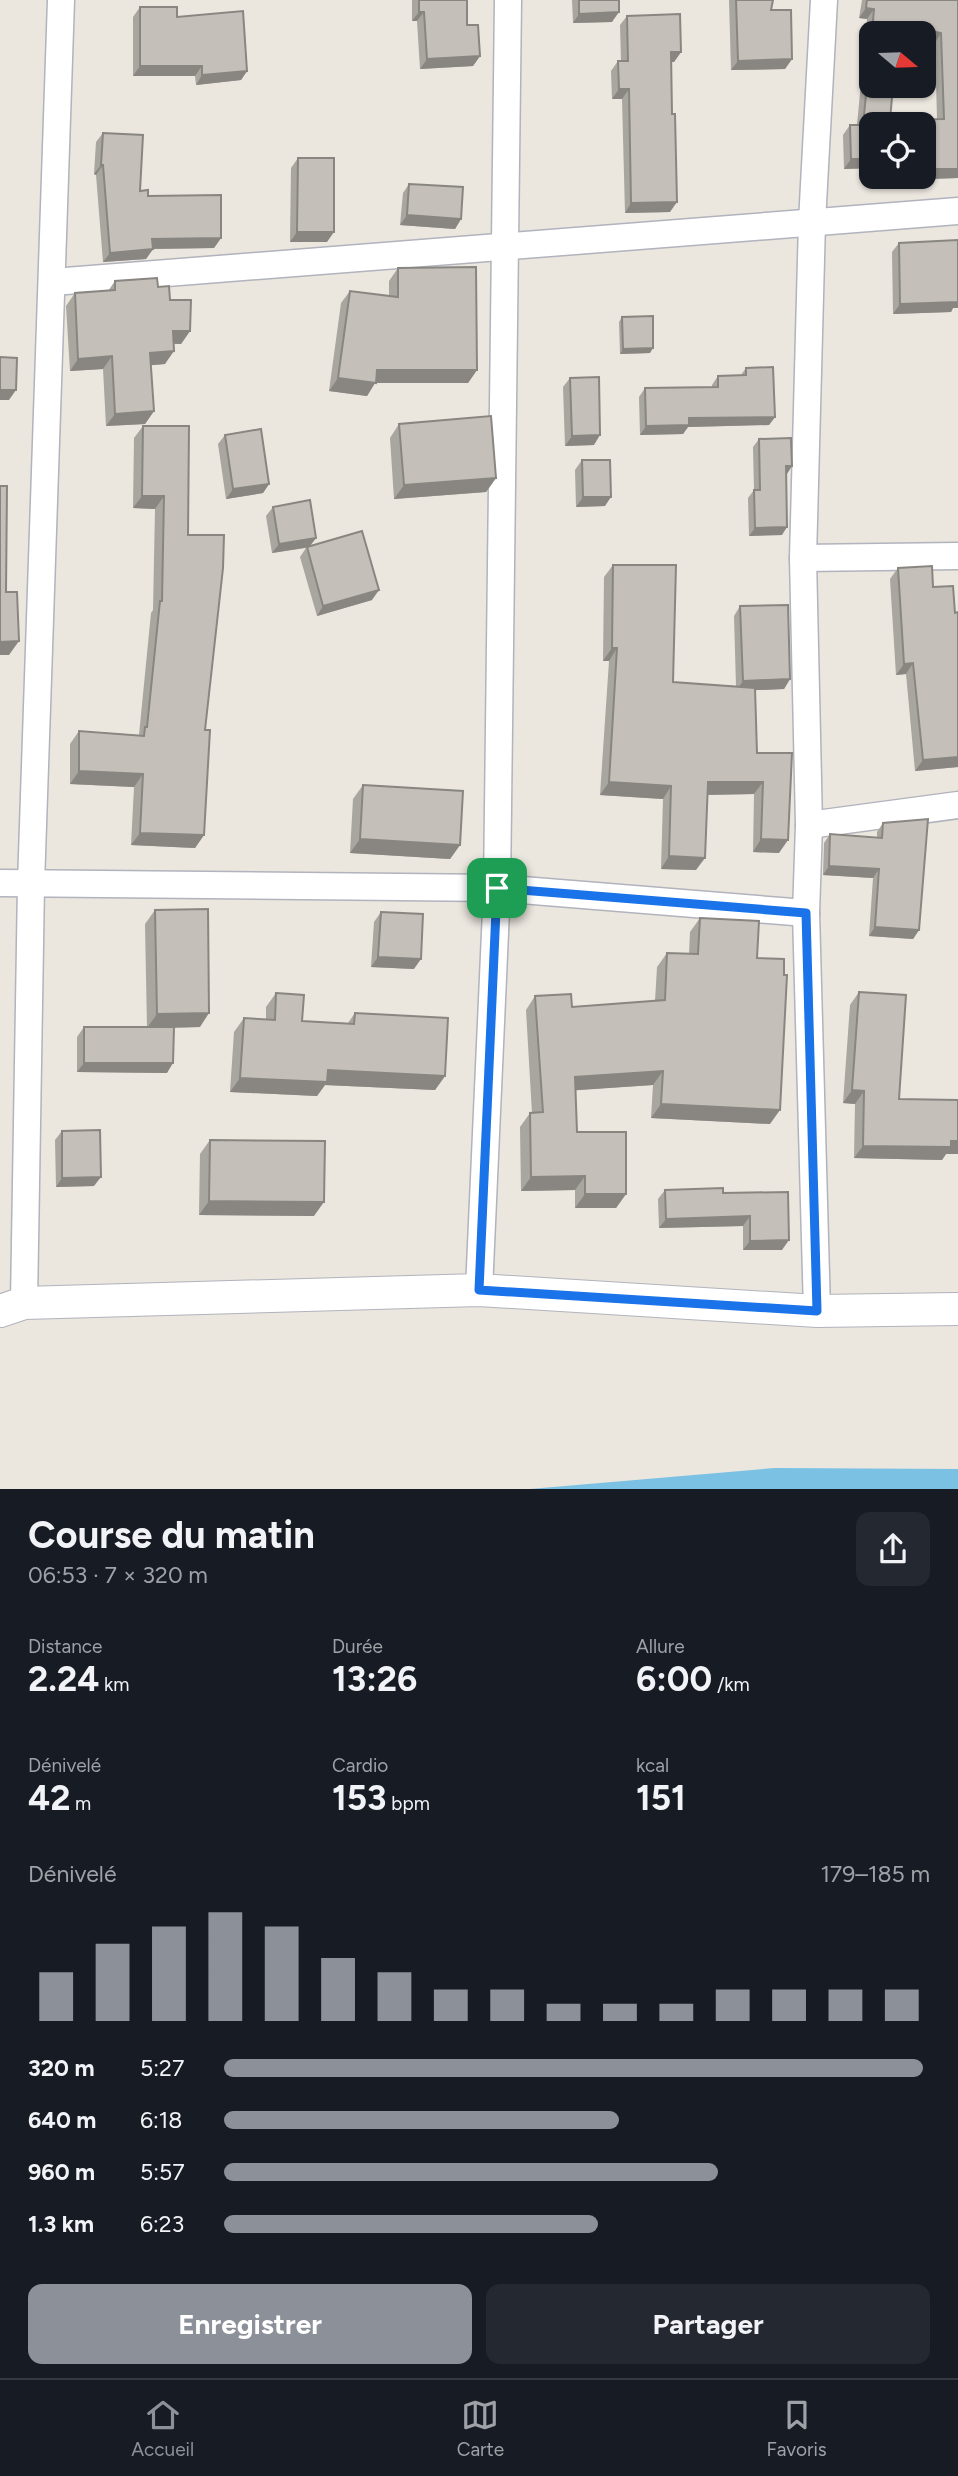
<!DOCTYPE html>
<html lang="fr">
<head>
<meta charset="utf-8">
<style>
  body { margin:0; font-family:Figtree,sans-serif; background:#242831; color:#f1f3f6; height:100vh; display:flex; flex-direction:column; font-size:26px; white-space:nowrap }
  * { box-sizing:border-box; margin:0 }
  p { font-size:23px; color:#9ea1a6 }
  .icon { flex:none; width:38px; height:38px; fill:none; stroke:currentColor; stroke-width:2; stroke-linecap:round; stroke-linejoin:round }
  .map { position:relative; height:1489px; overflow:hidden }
  .sheet { display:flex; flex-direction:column; background:#171b24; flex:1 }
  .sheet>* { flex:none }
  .needle { width:46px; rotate:109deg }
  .fabs { position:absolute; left:859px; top:21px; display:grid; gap:14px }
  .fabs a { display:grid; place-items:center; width:77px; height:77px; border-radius:14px; background:#171b24; box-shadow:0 2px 5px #0004; font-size:35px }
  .pin { position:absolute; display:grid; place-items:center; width:60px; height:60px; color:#fff; margin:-30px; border-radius:14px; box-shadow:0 4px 10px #0006 }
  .round { display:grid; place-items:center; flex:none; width:74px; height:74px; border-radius:14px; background:#242831 }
  .headline { display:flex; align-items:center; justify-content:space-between; height:119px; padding:0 28px }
  h1 { font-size:38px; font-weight:700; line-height:52px }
  .metrics { display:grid; grid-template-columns:repeat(3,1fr); gap:10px; height:119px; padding:7px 28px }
  .metrics div { display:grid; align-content:center }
  .metrics b { font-size:35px; font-weight:700 }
  .metrics small { font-size:19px; font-weight:400 }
  .metrics p { font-size:19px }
  .chart { height:196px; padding:14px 28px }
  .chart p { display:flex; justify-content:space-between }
  .chart svg { width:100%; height:126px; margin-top:7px; stroke:#8c9099; stroke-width:6 }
  .action { display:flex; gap:14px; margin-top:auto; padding:14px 28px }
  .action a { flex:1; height:80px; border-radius:14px; background:#8c9099; color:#fff; font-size:28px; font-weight:700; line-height:80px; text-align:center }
  .action a+a { background:#242831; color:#f1f3f6 }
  ul { padding:0 28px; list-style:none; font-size:23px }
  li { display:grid; grid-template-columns:112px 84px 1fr; align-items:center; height:52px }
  li i { height:18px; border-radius:9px; background:#8c9099 }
  .tab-bar { display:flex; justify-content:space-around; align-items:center; height:98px; border-top:2px solid #363941; background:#171b24; font-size:19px; color:#9ea1a6 }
  .tab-bar a { display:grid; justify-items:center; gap:4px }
  .tab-bar .on { color:#8c9099 }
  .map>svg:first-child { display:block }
  .water { fill:#7ac1e3 }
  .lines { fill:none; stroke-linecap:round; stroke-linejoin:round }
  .minor-casing { stroke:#b1b3bd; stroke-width:29 }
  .tertiary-casing { stroke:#b1b3bd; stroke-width:34 }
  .minor { stroke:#fff; stroke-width:26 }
  .tertiary { stroke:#fff; stroke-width:32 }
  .wall { fill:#a9a59f; fill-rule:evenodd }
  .shaded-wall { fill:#898682 }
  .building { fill:#c4c0b9; stroke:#898682; stroke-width:2 }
  .route-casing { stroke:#fff; stroke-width:14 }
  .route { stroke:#1a73e8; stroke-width:9 }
</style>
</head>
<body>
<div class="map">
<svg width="958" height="1489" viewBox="0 0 958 1489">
  <rect width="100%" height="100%" fill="#ebe6de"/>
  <path class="water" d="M775 1468 958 1469V1489H530Z"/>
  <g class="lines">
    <defs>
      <g id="minor">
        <path d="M53 282 958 211"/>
        <path d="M803 558 958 556"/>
        <path d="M809 825 958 805"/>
        <path d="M0 883 497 888 806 913"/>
        <path d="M479 1290 497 888 508 0"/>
        <path d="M24 1303 31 884 61 0"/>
        <path d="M817 1311 806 913 809 825 803 558 812 222 824 0"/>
      </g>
      <path id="tertiary" d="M0 1311 24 1303 479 1290 817 1311 958 1309"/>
    </defs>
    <use href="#minor" class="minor-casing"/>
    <use href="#tertiary" class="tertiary-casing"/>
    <use href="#minor" class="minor"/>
    <use href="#tertiary" class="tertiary"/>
  </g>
  <g class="wall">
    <path d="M412 0H467V25L480 56 473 66 420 69 417 21H412Z"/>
    <path d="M572 0H619L612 22 573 23Z"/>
    <path d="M729 0H773L771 10 792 59 785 69 731 70Z"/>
    <path d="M862 0H958V178L928 179V166L924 167V124L872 168 844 169 843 135 850 125H857L867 19 859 18ZM872 33H924V41L935 43 937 119 890 120Z"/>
    <path d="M140 7 177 17 247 71 241 80 196 85 195 76H133V17Z"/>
    <path d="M627 16 681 52 674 62H671L670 212 625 213 622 99H612L611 71 618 61H621L620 25Z"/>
    <path d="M103 133 140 191 221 238 214 248 153 249 146 259 103 262 96 175 94 174 96 142Z"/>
    <path d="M298 158 327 242H290L291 168Z"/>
    <path d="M409 184 461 219 455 229 400 225 403 193Z"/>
    <path d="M899 243 953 308 951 312 893 314 892 252Z"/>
    <path d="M398 268 477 370 468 383H375L367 396 329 391 341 303 350 291 389 296V281Z"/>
    <path d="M115 281 158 287 170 300 190 331 181 344H173L165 364 151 365 154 411 145 424 106 426 103 369 70 371 66 306 75 293 108 291Z"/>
    <path d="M622 317 650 353 620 354 619 322Z"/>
    <path d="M746 368 775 417 769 425 688 427 683 434 640 435 639 397 645 388 712 387V385L718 376 741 375Z"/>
    <path d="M570 378 594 445 565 446 563 387Z"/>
    <path d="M399 424 496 478 486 492 394 499 390 438Z"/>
    <path d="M143 426 188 535 205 730 204 835 195 848 131 845 134 787 70 784V744L79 731 139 735 151 613 153 610 155 509 133 508 134 438Z"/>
    <path d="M225 435 269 484 263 493 226 499 218 444Z"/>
    <path d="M759 439 786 474 782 535 749 536 748 498 754 490 753 447Z"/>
    <path d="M582 460 605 506 576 507 575 470Z"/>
    <path d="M273 507 316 538 310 546 372 600 317 616 300 557 306 548 272 553 266 516Z"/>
    <path d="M613 565 673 682 736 686 734 616 740 606 790 679 784 689 755 690 757 753 779 853 753 852 754 794 707 795 696 870 661 869 663 799 600 795 609 661H603L604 577Z"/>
    <path d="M898 568 933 587 955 613 958 612V767L915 771 906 674 896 675 890 579Z"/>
    <path d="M363 785 460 845 450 859 350 853 353 799Z"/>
    <path d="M883 823 919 930 913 939 869 936 873 878 823 875 824 843 830 834 877 838V832Z"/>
    <path d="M155 910 200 1027 174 1028 167 1073 77 1072V1037L84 1027H147L145 924Z"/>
    <path d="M381 912 414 969 371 967 374 922Z"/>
    <path d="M700 918 757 958 770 1124 651 1118 653 1085 576 1090 577 1132 626 1194 616 1208H575V1190L521 1191 520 1127 530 1113H532L526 1010 535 996 572 1007 655 1001 657 967 667 953 689 954 690 932Z"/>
    <path d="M859 992 899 1099 946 1154 942 1160 854 1158 855 1104 843 1103 850 1005Z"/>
    <path d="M276 993 302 1021 348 1023 355 1013 445 1076 435 1090 325 1085 317 1096 230 1092 234 1032 244 1018 266 1019V1007Z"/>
    <path d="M62 1131 94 1186 56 1187 55 1140Z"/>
    <path d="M210 1140 314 1216 199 1215 200 1154Z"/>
    <path d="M665 1190 723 1193 788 1192 782 1250H743V1226L659 1228 658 1199Z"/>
  </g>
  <g class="shaded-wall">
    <path d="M866 8 874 9 867 19 859 18Z"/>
    <path d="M419 12H424L417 21H412Z"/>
    <path d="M619 12 612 22 573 23 579 14Z"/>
    <path d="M899 24 941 33 935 43 924 41V33H893Z"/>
    <path d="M671 52H681L674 62H664Z"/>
    <path d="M480 56 473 66 420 69 427 59Z"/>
    <path d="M792 59 785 69 731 70 738 61Z"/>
    <path d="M140 66H202L195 76H133Z"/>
    <path d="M247 71 241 80 196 85 202 75Z"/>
    <path d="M619 89H629L622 99H612Z"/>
    <path d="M924 157H934L928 166 924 167Z"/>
    <path d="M851 159H872V168L844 169Z"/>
    <path d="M101 165H103L96 175 94 174Z"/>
    <path d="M935 169H958V178L928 179Z"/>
    <path d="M677 202 670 212 625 213 631 203Z"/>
    <path d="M407 215 461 219 455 229 400 225Z"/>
    <path d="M297 232H334L327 242H290Z"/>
    <path d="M221 238 214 248 145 249 152 239Z"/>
    <path d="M153 249 146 259 103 262 110 253Z"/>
    <path d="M958 298V308H953L951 312 893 314 900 304Z"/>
    <path d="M173 331H190L181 344 164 343Z"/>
    <path d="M653 348 650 353 620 354 623 349Z"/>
    <path d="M174 351 165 364 142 366 150 353Z"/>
    <path d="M112 356 103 369 70 371 78 359Z"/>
    <path d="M377 370H477L468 383H375L367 396 329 391 338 378Z"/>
    <path d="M0 390H16L9 400H0Z"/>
    <path d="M154 411 145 424 106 426 115 414Z"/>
    <path d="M775 417 769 425 688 427 683 434 640 435 646 426 689 418Z"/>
    <path d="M600 435 594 445 565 446 572 436Z"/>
    <path d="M786 466H792L787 474Z"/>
    <path d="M496 478 486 492 394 499 404 485Z"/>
    <path d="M269 484 263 493 226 499 233 489Z"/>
    <path d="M142 496H164L155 509 133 508Z"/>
    <path d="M583 497H611L605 506 576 507Z"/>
    <path d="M787 527 782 535 749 536 755 528Z"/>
    <path d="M316 538 309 547 272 553 279 544Z"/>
    <path d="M379 590 372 600 317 616 323 606Z"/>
    <path d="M19 641 9 655H0V642Z"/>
    <path d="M612 648H617L609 661H603Z"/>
    <path d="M913 663 906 674 896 675 904 664Z"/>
    <path d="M790 679 784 689 736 691 743 681Z"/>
    <path d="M958 757V767L915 771 923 760Z"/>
    <path d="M79 771 143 774 134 787 70 784Z"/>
    <path d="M609 782 671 786 663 799 600 795Z"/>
    <path d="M708 782H763L754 794 699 795Z"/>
    <path d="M140 833 204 835 195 848 131 845Z"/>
    <path d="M360 839 460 845 450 859 350 853Z"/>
    <path d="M761 839 788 840 779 853 753 852Z"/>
    <path d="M669 856 705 858 696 870 661 869Z"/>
    <path d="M829 866 879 869 873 878 823 875Z"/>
    <path d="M875 927 919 930 913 939 869 936Z"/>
    <path d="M378 957 421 959 414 969 371 967Z"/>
    <path d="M209 1013 200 1027 147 1028 157 1014Z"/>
    <path d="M84 1063H173L167 1073 77 1072Z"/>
    <path d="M328 1070 445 1076 435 1090 325 1085 317 1096 230 1092 240 1078Z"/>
    <path d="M663 1071 653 1085 565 1091 575 1077Z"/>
    <path d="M852 1090 864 1091 855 1104 843 1103Z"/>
    <path d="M661 1104 780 1110 770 1124 651 1118Z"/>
    <path d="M951 1141H958V1154H946L942 1160 854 1158 863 1146Z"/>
    <path d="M585 1176 575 1190 521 1191 531 1177Z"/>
    <path d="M101 1177 94 1186 56 1187 62 1178Z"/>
    <path d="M585 1194H626L616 1208H575Z"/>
    <path d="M209 1201 324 1202 314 1216 199 1215Z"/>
    <path d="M750 1216 743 1226 659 1228 666 1219Z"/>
    <path d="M789 1240 782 1250H743L750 1241Z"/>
  </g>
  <g class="building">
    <path d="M419 0H467V25H478L480 56 427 59 424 12H419Z"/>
    <path d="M579 0H619V12L579 14Z"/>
    <path d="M736 0H773L771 10H791L792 59 738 61Z"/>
    <path d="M867 0H958V169H935L934 157H924V124H872V159H851L850 125H863L872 34V86H893L890 120 944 119 941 33 899 24 898 33H872L874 9 866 8Z"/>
    <path d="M140 7H177V17L243 11 247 71 202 75V66H140Z"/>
    <path d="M680 14 681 52H671L672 114H675L677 202 631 203 629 89H619L618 61H628L627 16Z"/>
    <path d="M103 133 143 135 140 191 148 190V196L221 195V238L152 239 153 249 110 253 103 165H101Z"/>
    <path d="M298 158H334V232H297Z"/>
    <path d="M409 184 463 187 461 219 407 215Z"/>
    <path d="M958 240V302L900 304 899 243Z"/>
    <path d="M476 267 477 370H377L376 383 338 378 350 291 398 297V268Z"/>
    <path d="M157 278 158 287 169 286 170 300H191L190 331H173L174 351 150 353 154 411 115 414 112 356 78 359 75 293 115 290V281Z"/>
    <path d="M653 316V348L623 349 622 317Z"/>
    <path d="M0 357 17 358 16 390H0Z"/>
    <path d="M773 367 775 417 689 418V425L646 426 645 388 718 387V376L746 375V368Z"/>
    <path d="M599 377 600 435 572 436 570 378Z"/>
    <path d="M491 416 496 478 404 485 399 424Z"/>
    <path d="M143 426H189L188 535H224L223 568 205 730H210L204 835 140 833 143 774 79 771V731L144 736 145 727H147L160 601H162L164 496H142Z"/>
    <path d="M261 429 269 484 233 489 225 435Z"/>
    <path d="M791 438 792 466H786L787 527 755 528 754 490H760L759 439Z"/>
    <path d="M582 460H610L611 497H583Z"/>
    <path d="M0 486H7L6 592H17L19 641 0 642Z"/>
    <path d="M310 500 316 538 279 544 273 507Z"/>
    <path d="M362 531 379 590 323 606 307 547Z"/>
    <path d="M613 565H676L673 682 755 688 757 753H792L788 840 761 839 763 782H708L705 858 669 856 671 786 609 782 617 648H612Z"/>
    <path d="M932 566 933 587 953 586 955 613 958 612V757L923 760 913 663 904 664 898 568Z"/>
    <path d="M788 605 790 679 743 681 740 606Z"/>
    <path d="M363 785 463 791 460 845 360 839Z"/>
    <path d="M928 819 919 930 875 927 879 869 829 866 830 834 882 838 883 823Z"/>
    <path d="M208 909 209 1013 157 1014 155 910Z"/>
    <path d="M381 912 423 914 421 959 378 957Z"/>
    <path d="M700 918 759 921 757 958 784 959V975H787L780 1110 661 1104 663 1071 575 1077 577 1132H626V1194H585V1176L531 1177 530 1113 543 1112 535 996 571 994 572 1007 665 1000 667 953 698 954Z"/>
    <path d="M859 992 906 995 899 1099 958 1100V1141H951V1147L863 1146 864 1091 852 1090Z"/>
    <path d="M276 993 304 995 302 1021 354 1024 355 1013 448 1018 445 1076 328 1070 327 1082 240 1078 244 1018 275 1020Z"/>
    <path d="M84 1027H174L173 1063H84Z"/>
    <path d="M100 1130 101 1177 62 1178V1131Z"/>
    <path d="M210 1140 325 1141 324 1202 209 1201Z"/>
    <path d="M723 1188V1193L788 1192 789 1240 750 1241V1216L666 1219 665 1190Z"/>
  </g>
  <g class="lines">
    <defs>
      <path id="route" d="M497 888 806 913 817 1311 479 1290Z"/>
    </defs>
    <use href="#route" class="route-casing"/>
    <use href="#route" class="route"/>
  </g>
</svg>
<div class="fabs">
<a><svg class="needle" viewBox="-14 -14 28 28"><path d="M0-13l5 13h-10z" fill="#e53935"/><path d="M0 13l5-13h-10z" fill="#9ea1a6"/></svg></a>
<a><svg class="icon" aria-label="locate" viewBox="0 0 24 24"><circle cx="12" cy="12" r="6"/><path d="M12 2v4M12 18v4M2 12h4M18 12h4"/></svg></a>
</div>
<div class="pin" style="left:497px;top:888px;background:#1e9e55"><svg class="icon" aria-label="arrive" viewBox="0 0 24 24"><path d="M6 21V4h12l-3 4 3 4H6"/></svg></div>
</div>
<section class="sheet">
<div class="headline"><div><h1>Course du matin</h1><p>06:53 · 7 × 320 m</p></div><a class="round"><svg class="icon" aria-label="share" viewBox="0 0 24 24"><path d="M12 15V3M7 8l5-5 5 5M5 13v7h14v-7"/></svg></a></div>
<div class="metrics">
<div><p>Distance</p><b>2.24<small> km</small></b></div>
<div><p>Durée</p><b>13:26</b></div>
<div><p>Allure</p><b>6:00<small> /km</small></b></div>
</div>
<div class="metrics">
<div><p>Dénivelé</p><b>42<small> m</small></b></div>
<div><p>Cardio</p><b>153<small> bpm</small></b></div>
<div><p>kcal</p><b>151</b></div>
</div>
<div class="chart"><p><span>Dénivelé</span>179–185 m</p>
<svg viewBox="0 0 160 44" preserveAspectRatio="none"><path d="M5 44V27M15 44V17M25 44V11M35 44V6M45 44V11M55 44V22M65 44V27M75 44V33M85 44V33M95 44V38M105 44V38M115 44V38M125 44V33M135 44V33M145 44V33M155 44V33"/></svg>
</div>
<ul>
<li><b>320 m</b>5:27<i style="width:99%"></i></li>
<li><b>640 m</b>6:18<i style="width:56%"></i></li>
<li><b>960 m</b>5:57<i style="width:70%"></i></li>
<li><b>1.3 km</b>6:23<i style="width:53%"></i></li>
</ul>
<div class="action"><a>Enregistrer</a><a>Partager</a></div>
</section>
<nav class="tab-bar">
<a class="on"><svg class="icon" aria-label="home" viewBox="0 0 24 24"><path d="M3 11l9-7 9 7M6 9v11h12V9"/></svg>Accueil</a>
<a><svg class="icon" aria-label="map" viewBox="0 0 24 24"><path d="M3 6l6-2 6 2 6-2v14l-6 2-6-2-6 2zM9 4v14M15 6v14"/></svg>Carte</a>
<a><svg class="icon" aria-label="saved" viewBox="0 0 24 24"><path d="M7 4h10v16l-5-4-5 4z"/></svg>Favoris</a>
</nav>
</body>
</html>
